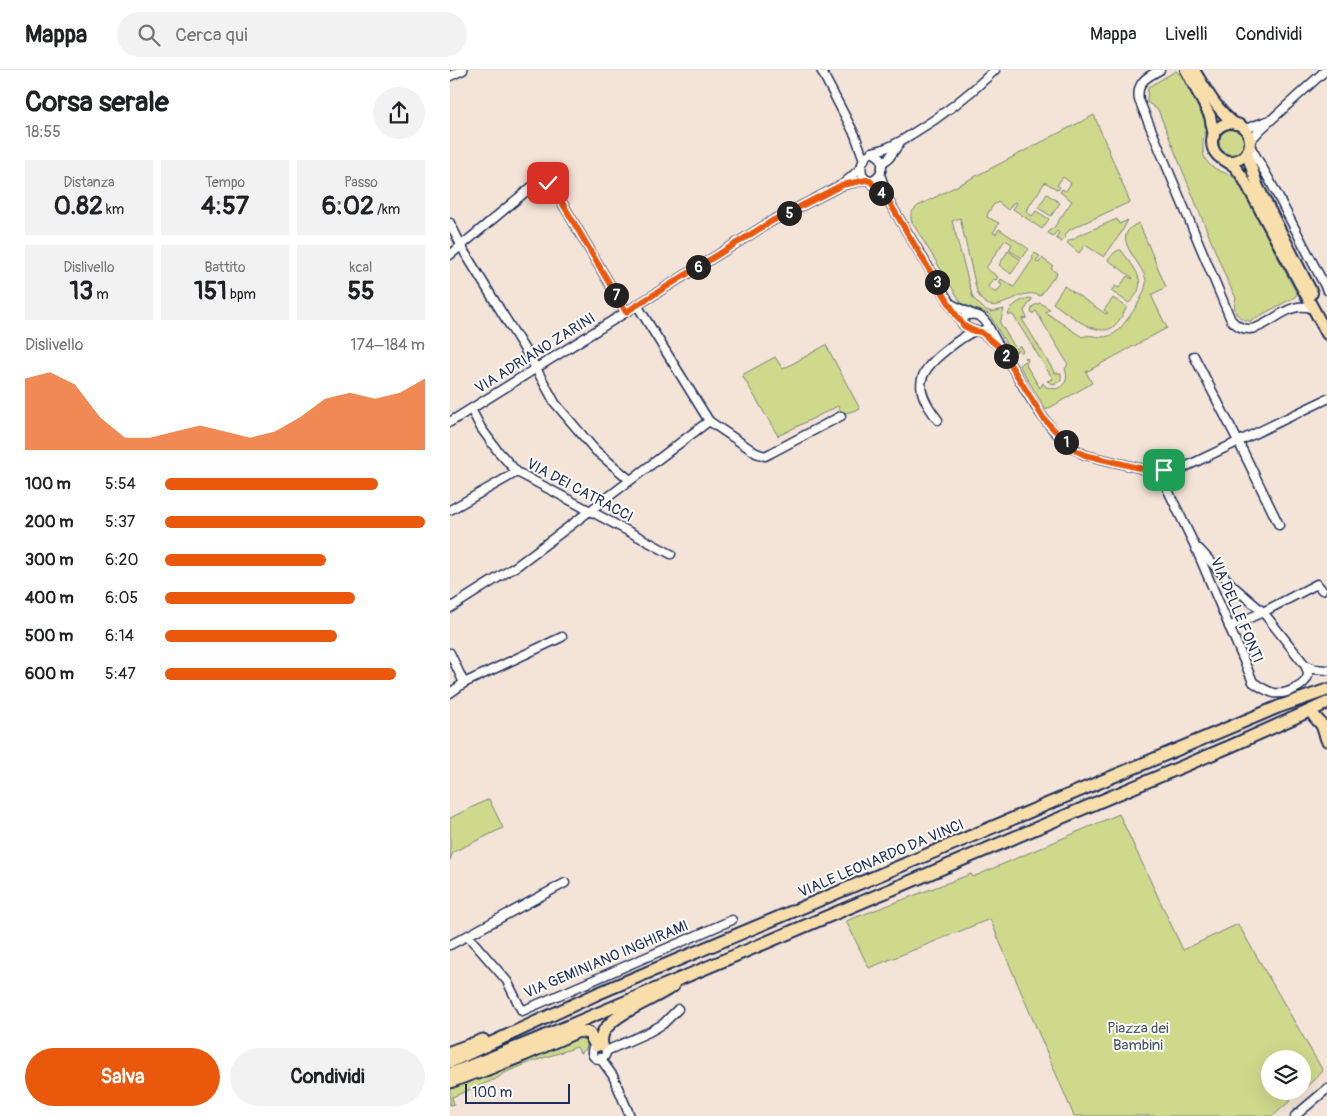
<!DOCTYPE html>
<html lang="it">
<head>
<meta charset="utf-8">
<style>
  body { margin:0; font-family:Pangolin,sans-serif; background:#f2f2f2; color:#202124; height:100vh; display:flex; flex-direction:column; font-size:19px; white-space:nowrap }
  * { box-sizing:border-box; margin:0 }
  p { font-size:16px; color:#757577 }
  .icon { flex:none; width:28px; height:28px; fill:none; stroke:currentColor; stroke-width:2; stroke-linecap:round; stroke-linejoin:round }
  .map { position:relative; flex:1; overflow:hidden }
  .panel { display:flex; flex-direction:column; background:#fff; width:450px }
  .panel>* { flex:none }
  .tools { position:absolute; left:811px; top:980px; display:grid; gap:10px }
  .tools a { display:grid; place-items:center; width:50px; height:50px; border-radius:50%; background:#fff; box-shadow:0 5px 20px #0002; font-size:25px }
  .scale { position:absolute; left:15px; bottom:12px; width:105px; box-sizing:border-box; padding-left:5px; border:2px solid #1b2f5e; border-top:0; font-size:14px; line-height:18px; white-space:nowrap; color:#1b2f5e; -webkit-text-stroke:4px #fdfcf7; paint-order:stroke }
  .pin { position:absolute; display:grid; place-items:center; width:42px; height:42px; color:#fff; margin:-21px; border-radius:10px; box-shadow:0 2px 8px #0006 }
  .km { position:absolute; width:25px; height:25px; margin:-12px; border-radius:50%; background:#222; color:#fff; font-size:14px; line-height:25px; text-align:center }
  .round { display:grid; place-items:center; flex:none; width:52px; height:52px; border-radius:26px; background:#f2f2f2 }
  .overview { display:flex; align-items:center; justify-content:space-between; height:85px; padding:0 25px }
  h1 { font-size:28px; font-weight:800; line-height:38px }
  .metrics { display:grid; grid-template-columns:repeat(3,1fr); gap:8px; height:85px; padding:5px 25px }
  .metrics div { display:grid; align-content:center; border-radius:0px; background:#f2f2f2; text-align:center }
  .metrics b { font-size:25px; font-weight:800 }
  .metrics small { font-size:14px; font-weight:400 }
  .metrics p { font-size:14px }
  .chart { height:140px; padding:10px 25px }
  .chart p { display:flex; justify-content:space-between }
  .chart svg { width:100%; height:90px; margin-top:5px; fill:#ea580c; opacity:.7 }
  .primary-button { display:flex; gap:10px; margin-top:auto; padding:10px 25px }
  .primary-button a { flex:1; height:58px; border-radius:30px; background:#ea580c; color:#fff; font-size:20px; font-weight:800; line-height:58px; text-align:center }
  .primary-button a+a { background:#f2f2f2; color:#202124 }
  ul { padding:0 25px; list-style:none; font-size:16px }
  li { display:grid; grid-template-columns:80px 60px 1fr; align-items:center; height:38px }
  li i { height:12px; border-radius:6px; background:#ea580c }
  header { display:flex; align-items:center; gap:30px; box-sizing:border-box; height:70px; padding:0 25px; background:#fff; border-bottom:1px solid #e0e0e0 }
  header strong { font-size:24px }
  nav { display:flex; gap:28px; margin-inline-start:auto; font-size:18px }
  .search { width:350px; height:45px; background:#f2f2f2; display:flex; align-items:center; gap:12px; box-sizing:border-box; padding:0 18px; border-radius:28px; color:#757577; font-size:19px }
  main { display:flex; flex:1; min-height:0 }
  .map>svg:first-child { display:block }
  .green { fill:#ced98c; stroke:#748475 }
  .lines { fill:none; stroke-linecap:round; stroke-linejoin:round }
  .minor-casing { stroke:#1b2f5e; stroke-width:11 }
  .major-casing { stroke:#1b2f5e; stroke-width:14 }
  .highway-casing { stroke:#1b2f5e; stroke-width:15 }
  .minor { stroke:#fdfcf7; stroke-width:8 }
  .major { stroke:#f8deab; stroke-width:10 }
  .highway { stroke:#f8deab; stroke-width:11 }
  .route-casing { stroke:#fff; stroke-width:10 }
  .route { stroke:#ea580c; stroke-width:6 }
  .labels { text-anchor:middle; stroke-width:4; stroke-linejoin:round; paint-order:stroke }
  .street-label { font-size:15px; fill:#1b2f5e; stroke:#fdfcf7 }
  .park-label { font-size:15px; fill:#485a6a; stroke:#fdfcf7 }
</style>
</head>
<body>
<header>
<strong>Mappa</strong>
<div class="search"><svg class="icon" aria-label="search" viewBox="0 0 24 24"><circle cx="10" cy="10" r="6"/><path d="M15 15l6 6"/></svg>Cerca qui</div>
<nav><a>Mappa</a><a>Livelli</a><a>Condividi</a></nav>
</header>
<main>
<section class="panel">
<div class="overview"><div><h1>Corsa serale</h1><p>18:55</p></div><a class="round"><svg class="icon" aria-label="share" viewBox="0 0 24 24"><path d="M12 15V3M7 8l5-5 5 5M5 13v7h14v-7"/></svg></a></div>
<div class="metrics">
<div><p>Distanza</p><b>0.82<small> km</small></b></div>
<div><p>Tempo</p><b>4:57</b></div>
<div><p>Passo</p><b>6:02<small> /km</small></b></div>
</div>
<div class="metrics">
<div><p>Dislivello</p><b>13<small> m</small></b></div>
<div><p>Battito</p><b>151<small> bpm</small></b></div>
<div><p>kcal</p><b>55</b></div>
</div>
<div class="chart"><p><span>Dislivello</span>174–184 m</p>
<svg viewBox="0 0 160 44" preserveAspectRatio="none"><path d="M0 44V9L10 6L20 12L30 28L40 38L50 38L60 35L70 32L80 35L90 38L100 35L110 28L120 19L130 16L140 19L150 16L160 9V44z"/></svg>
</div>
<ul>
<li><b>100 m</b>5:54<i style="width:82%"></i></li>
<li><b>200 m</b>5:37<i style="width:100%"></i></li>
<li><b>300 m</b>6:20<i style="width:62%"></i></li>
<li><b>400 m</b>6:05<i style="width:73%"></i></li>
<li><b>500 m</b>6:14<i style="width:66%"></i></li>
<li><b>600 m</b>5:47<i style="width:89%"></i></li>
</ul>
<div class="primary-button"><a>Salva</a><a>Condividi</a></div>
</section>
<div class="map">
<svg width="877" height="1046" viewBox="0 0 877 1046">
  <rect width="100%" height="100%" fill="#f4e4d8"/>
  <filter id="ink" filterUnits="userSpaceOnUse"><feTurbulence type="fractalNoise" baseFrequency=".02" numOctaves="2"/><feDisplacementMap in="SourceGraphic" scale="10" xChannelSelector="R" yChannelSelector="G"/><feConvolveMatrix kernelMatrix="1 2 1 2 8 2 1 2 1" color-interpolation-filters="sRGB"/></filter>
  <g filter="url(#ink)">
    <g class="green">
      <path d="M726 1C737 7 754 38 755 51 756 64 748 81 758 93 766 102 781 103 788 111L847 224 845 227 800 251C786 249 782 240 786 228L777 210 708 40 697 32 698 17Z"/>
      <path d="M644 45 680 132 625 157 618 161 612 172 606 168 609 163 607 161 603 166 598 163 601 158 603 159 622 131 610 122 612 119 616 121 621 113 613 107 607 115 610 117 608 120 595 112 576 141 582 146 586 141 599 149 592 159 563 139 567 133 564 132 558 140 548 132 546 134H544L538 143 537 147 549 153 543 163 546 164 549 159 579 179 572 188 559 180 562 174 555 170 536 198 548 207 546 210 543 209 538 217 546 223 552 215 549 213 551 209 564 217 583 189 582 187 585 183 590 186 586 191 589 193 592 188 603 196 601 199 607 203 590 226C567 214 543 256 527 222L510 148 502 151 523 228 534 239 542 242 554 239 550 253 566 279 570 276 573 281 571 283 569 280 562 284 539 244 512 234 462 152C459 144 462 141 468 136Z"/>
      <circle cx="782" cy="72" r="13"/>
      <path d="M597 124 610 133 601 146 588 138Z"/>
      <path d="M667 149 669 154 678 150 671 163 654 187 635 175 629 183 617 173 619 170 625 169 627 166Z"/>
      <path d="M689 153 716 217 701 225 717 258 636 302 642 313 596 340 569 295 576 290 574 288 576 287 578 289 576 295 590 318 593 313 596 317 606 319C615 316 619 309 615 299L618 294 586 241 582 244 581 241 583 236 590 233 600 239 595 242 632 267C642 262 652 272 665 263 675 255 697 224 696 211 694 192 656 167 689 153Z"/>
      <path d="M669 180H671C684 198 701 213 679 233L661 221 665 216 669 218 677 206 682 209 683 208 658 190 665 182Z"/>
      <path d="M558 181 571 190 561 204 549 195Z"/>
      <path d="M614 216 656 244 658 243 654 240 663 228 677 237C673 244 669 252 663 257 647 269 616 242 603 233Z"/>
      <path d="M579 228 582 229 574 241 577 248 572 249 605 303H611V311L603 314 597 311 603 309 563 245H558C561 235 569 231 579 228Z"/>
      <path d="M376 275 410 339 392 344 388 336 328 366 292 305 325 287 333 299Z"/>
      <path d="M39 729 53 758 3 782 0 790V748Z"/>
      <path d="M669 744 733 880 788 854 873 1001 853 1020 852 989H820V1021H851L823 1046H624L540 849 419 898 396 851 521 804 523 807Z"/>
      <path d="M126 965 135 966 138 973 136 979 130 983 127 977 84 991 54 1003 46 1009 2 1027 4 1034 0 1035V1016Z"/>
    </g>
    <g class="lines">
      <defs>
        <g id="minor">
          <path d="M371 0 405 65 414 90"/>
          <path d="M710 0C696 7 686 13 689 30L781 250C804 275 825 240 848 237 853 236 858 237 863 238"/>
          <path d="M0 6 13 0"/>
          <path d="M795 59 820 50"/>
          <path d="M800 71 810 60 876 0"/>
          <path d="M800 76 820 111 877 220"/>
          <path d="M423 82C437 79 450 72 462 64 494 45 518 26 545 0"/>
          <path d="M423 82 431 88C434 98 431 107 420 111L413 106C409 96 413 86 423 82Z"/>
          <path d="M432 93 439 88 449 74"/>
          <path d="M430 104 438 128"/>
          <path d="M420 111 438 130 513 255 522 260 531 262 536 259 537 254C532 245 522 242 514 247L513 253"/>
          <path d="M394 115 416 110"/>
          <path d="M0 153 15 183 83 293 105 333 145 380 180 410"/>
          <path d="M0 185 85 114 95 111 103 117 176 242"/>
          <path d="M499 233 522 244"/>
          <path d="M187 235 259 351 306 383 315 386 321 383 391 346"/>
          <path d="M537 254C544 268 553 283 562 297 581 330 600 367 635 385L706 402"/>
          <path d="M531 262 549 276"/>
          <path d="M744 286 789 373 829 455"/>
          <path d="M21 339 31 358 47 380 67 402 221 484"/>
          <path d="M488 350C464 319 465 305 495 281 505 273 514 265 525 261"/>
          <path d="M0 352 322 151 392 115 411 98"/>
          <circle cx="710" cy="405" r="5.5"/>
          <path d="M715 402 733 398 877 329"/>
          <path d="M713 410 744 474 803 612C810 617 816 621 824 623 835 625 859 616 858 602 857 600 856 597 855 595"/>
          <path d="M0 440 67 402"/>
          <path d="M749 479 784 517 813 542 855 595 864 599 877 600"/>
          <path d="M0 538 68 495 259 351"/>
          <path d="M779 557 813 542 867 514 872 520"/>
          <path d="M0 583 14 613"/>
          <path d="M0 623 14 613 112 567"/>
          <path d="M18 866 57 911 72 941 282 850"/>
          <path d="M0 875 115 813"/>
          <circle cx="149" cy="982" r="7"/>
          <path d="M156 981 199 962 213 954 228 939"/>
          <path d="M150 988 163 1006 180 1046"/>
          <path d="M845 1046 877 1019"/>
        </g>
        <g id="major">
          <path d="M736 0 760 46 764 66"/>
          <path d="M744 0C756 20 766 39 785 54"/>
          <circle cx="781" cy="72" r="19"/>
          <path d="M797 84 808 117 862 223"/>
          <path d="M776 91 784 96 792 106 877 264"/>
        </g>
        <g id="highway">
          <path d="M864 646 872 655 877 670"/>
          <path d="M152 975C151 969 152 962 157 957 170 941 204 929 223 916"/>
          <path d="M0 982 33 970"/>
          <path d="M0 992 149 923 828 637 877 620"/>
          <path d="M28 1003 74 985 129 961 139 963 146 976"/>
          <path d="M0 1004 83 971 781 676 877 633"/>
          <path d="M0 1012 34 999"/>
        </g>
      </defs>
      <use href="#minor" class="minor-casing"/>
      <use href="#major" class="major-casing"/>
      <use href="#highway" class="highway-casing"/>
      <use href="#minor" class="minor"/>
      <use href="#major" class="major"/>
      <use href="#highway" class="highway"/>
    </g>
  </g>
  <g class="lines" filter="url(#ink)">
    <defs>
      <path id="route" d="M98 113 103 117 176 242 322 151 392 115 416 110 420 111 438 130 506 245 514 256 524 261 531 262 550 278 594 349 611 367 627 381 635 385 706 402 710 400H714"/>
    </defs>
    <use href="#route" class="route-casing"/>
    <use href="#route" class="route"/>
  </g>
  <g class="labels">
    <g class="street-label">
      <text transform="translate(85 283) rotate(-32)" y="5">VIA ADRIANO ZARINI</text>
      <text transform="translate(130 420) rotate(28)" y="5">VIA DEI CATRACCI</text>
      <text transform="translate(787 540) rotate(67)" y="5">VIA DELLE FONTI</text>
      <text transform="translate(431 788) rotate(-23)" y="5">VIALE LEONARDO DA VINCI</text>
      <text transform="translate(156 889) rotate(-23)" y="5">VIA GEMINIANO INGHIRAMI</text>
    </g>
    <g class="park-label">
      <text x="688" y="963">Piazza dei<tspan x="688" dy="17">Bambini</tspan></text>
    </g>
  </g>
</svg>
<div class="tools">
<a><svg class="icon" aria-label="layers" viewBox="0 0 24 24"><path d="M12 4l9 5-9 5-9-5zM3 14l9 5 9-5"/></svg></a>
</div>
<div class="scale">100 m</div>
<div class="pin" style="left:714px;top:400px;background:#1e9e55"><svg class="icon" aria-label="arrive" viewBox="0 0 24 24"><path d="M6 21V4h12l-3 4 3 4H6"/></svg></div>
<div class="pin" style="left:98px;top:113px;background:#d93025"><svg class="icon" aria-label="check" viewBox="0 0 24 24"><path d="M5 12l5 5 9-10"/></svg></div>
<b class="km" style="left:616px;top:372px">1</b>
<b class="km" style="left:556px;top:286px">2</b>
<b class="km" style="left:487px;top:212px">3</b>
<b class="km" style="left:431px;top:123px">4</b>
<b class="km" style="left:339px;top:143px">5</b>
<b class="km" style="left:248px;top:197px">6</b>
<b class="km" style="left:166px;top:225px">7</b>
</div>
</main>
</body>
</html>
